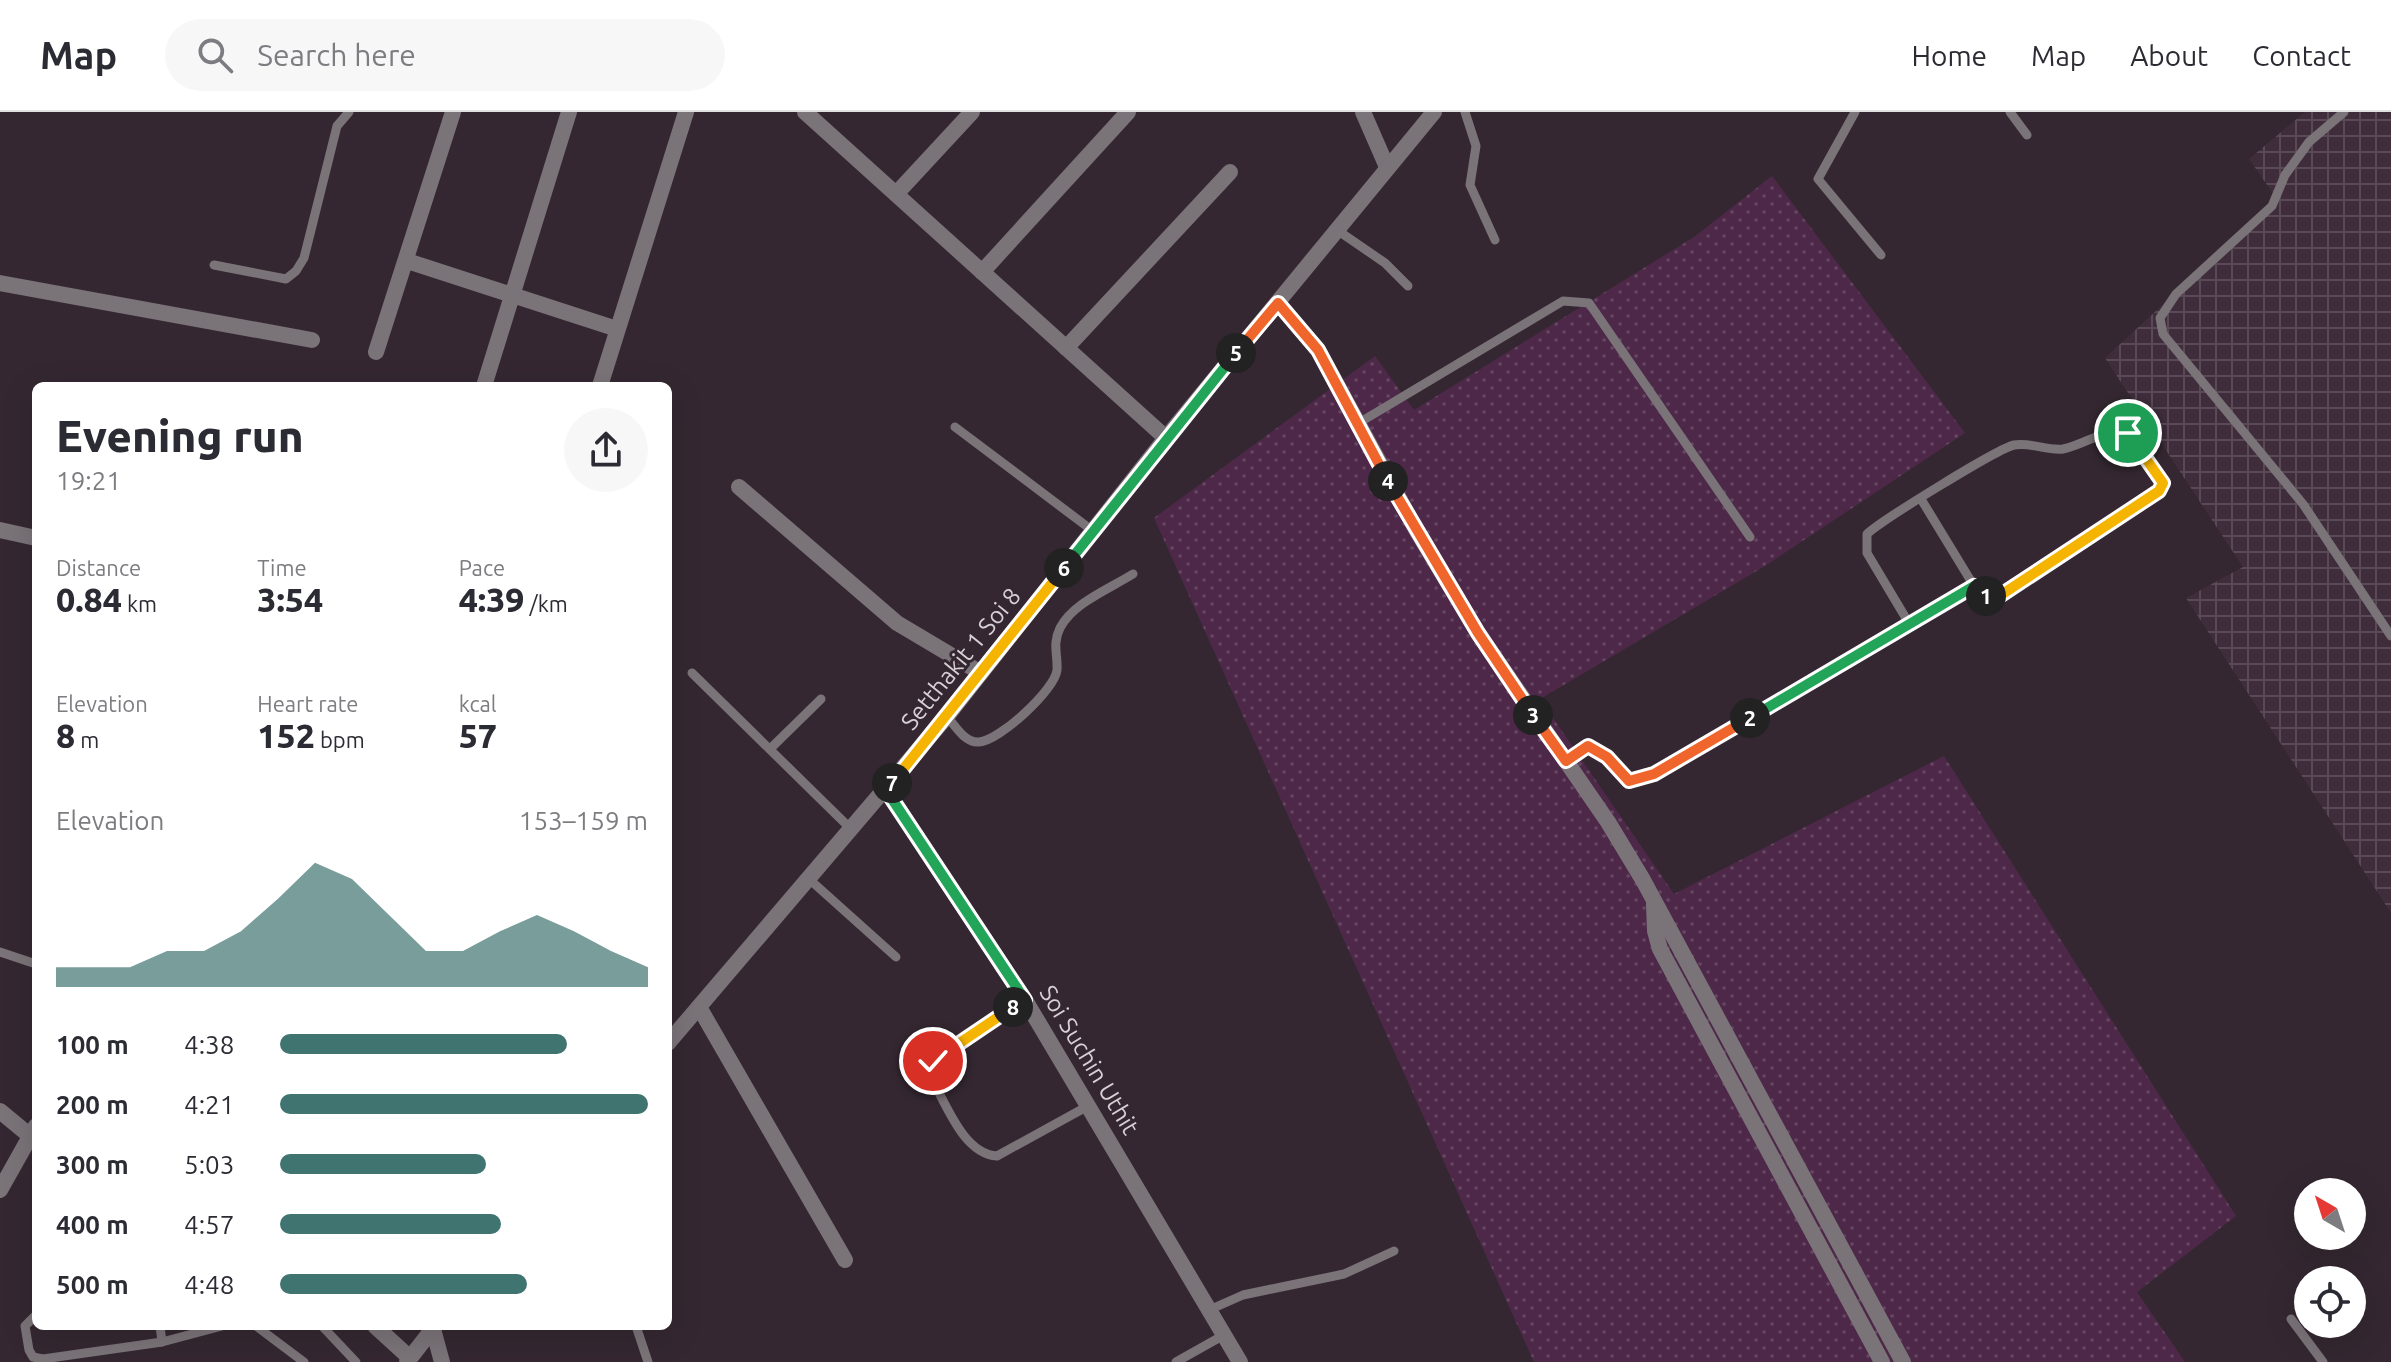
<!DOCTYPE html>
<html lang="en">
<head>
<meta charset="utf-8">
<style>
  body { margin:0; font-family:Ubuntu,sans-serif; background:#f7f7f7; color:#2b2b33; height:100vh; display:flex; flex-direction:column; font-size:30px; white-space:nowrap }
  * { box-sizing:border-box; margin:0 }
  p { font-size:26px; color:#7c7c81 }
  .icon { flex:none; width:44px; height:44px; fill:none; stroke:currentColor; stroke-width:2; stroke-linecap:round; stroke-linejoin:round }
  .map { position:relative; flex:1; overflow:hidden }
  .details { position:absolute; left:32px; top:270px; width:640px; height:948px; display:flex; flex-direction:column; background:#fff; border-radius:12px; box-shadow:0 8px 32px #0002 }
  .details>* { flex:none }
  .needle { width:52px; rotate:321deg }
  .fabs { position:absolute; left:2294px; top:1066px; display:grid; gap:16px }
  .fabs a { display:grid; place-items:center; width:72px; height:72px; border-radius:50%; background:#fff; box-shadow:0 8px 32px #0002; font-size:40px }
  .pin { position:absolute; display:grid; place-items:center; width:68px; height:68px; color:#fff; margin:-34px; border:4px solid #fff; border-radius:50%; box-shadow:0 2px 8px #0007 }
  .km { position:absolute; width:40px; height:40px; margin:-20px; border-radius:50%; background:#222; color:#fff; font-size:22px; line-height:40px; text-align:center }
  .round { display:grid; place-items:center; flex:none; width:84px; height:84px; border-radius:42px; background:#f7f7f7 }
  .summary { display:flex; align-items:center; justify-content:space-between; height:136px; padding:0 24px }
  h1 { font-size:44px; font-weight:800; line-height:60px }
  .figures { display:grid; grid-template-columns:repeat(3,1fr); gap:12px; height:136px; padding:8px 24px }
  .figures div { display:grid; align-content:center }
  .figures b { font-size:34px; font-weight:800 }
  .figures small { font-size:22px; font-weight:400 }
  .figures p { font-size:22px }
  .chart { height:224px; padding:16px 24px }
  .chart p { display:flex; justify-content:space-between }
  .chart svg { width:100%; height:144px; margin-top:8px; fill:#407471; opacity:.7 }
  ul { padding:0 24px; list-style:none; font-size:26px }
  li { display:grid; grid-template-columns:128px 96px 1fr; align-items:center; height:60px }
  li i { height:20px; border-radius:10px; background:#407471 }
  header { display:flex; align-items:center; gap:48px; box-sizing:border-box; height:112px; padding:0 40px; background:#fff; border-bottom:2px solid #e1e1e2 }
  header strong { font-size:38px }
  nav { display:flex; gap:44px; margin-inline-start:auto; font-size:28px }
  .search { width:560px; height:72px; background:#f7f7f7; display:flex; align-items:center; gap:20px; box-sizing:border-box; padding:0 28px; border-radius:44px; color:#7c7c81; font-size:30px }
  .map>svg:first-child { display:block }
  .industrial { fill:url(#industrial-grid) }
  .grass { fill:url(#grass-dots) }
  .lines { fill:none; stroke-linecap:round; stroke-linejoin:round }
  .service { stroke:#7a7378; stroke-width:9 }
  .minor { stroke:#7a7378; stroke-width:16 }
  .tertiary { stroke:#7a7378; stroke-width:16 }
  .split-1-casing { stroke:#fff; stroke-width:16 }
  .split-2-casing { stroke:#fff; stroke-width:16 }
  .split-3-casing { stroke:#fff; stroke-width:16 }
  .split-4-casing { stroke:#fff; stroke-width:16 }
  .split-5-casing { stroke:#fff; stroke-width:16 }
  .split-6-casing { stroke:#fff; stroke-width:16 }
  .split-7-casing { stroke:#fff; stroke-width:16 }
  .split-8-casing { stroke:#fff; stroke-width:16 }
  .split-9-casing { stroke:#fff; stroke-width:16 }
  .split-1 { stroke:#f5b400; stroke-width:10 }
  .split-2 { stroke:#22a559; stroke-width:10 }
  .split-3 { stroke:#f0652b; stroke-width:10 }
  .split-4 { stroke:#f0652b; stroke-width:10 }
  .split-5 { stroke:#f0652b; stroke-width:10 }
  .split-6 { stroke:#22a559; stroke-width:10 }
  .split-7 { stroke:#f5b400; stroke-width:10 }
  .split-8 { stroke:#22a559; stroke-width:10 }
  .split-9 { stroke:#f5b400; stroke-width:10 }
  .labels { text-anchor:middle; stroke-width:6; stroke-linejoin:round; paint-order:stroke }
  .street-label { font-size:24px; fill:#d8d0d7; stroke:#342731 }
</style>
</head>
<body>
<header>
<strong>Map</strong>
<div class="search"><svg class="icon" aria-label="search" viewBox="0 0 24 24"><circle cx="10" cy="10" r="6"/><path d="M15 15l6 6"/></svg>Search here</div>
<nav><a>Home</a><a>Map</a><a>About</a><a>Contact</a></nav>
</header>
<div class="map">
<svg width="2391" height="1250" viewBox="0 0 2391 1250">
  <defs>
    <pattern id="industrial-grid" width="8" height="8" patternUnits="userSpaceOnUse" patternTransform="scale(2)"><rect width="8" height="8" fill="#3f2d3c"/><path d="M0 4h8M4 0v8" fill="none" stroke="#5a4a57"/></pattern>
    <pattern id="grass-dots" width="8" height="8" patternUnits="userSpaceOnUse" patternTransform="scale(2)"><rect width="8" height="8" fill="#4d2848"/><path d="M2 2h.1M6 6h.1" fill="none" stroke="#664662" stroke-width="1.8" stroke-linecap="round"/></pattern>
  </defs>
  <rect width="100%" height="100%" fill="#342731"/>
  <path class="industrial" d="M2305 0H2391V801L2186 486 2243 455 2105 246 2277 87 2249 47Z"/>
  <path class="grass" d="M1772 64 1965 321 1765 454 1540 587 1674 782 1944 644 2236 1104 2137 1180 2185 1250H1534L1154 406 1375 244 1414 298 1694 125Z"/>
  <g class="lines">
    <g class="service">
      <path d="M1465 0 1476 34 1470 73 1495 128"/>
      <path d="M1855 0 1818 67 1881 143"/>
      <path d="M2010 0 2027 23"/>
      <path d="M2344 0 2309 30 2285 63 2272 94 2176 182 2160 206 2163 222 2303 392 2391 524"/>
      <path d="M1337 118 1385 151 1408 174"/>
      <path d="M214 153 286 167 296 159 304 146 337 14 349 0"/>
      <path d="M1357 312 1563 189 1589 191 1750 425"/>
      <path d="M955 315 1093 419"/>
      <path d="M1910 513 1867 441V422C1882 408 1997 337 2014 333 2031 330 2047 339 2063 337 2085 333 2105 315 2128 321L2163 371 2159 379 1992 485 1974 474 1921 387"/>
      <path d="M692 561 852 718"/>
      <path d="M947 604C955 614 965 631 979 630 999 629 1055 578 1057 558 1058 543 1052 532 1060 516 1073 491 1109 477 1133 462"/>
      <path d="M770 637 821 587"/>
      <path d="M1566 649 1588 634 1607 645 1629 669 1654 662 1974 474"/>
      <path d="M809 767 896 845"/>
      <path d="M0 840 36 852"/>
      <path d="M1025 888 933 949 930 964C946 991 963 1042 997 1044L1088 994"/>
      <path d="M1209 1198 1243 1183 1344 1162 1394 1139"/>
      <path d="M36 1203 25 1214 29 1238 33 1245 43 1247 162 1230 222 1214"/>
      <path d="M2291 1207 2323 1250"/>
      <path d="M160 1214 162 1230"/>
      <path d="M256 1214 304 1250"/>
      <path d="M322 1214 356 1250"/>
      <path d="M636 1214 648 1250"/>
      <path d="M1176 1250 1224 1223"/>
    </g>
    <g class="minor">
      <path d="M805 0 1166 326"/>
      <path d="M1363 0 1387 55"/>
      <path d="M896 82 972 0"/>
      <path d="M407 149 617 217"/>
      <path d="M982 160 1128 0"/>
      <path d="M0 171 312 228"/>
      <path d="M1278 191 1318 238 1418 421 1478 521 1608 710 1643 768 1903 1250"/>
      <path d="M1066 236 1230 60"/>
      <path d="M376 240 453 0"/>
      <path d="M484 274 569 0"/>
      <path d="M600 274 686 0"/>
      <path d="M739 375 897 511 981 561"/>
      <path d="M0 418 36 426"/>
      <path d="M1654 792 1655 819 1660 837 1882 1250"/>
      <path d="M699 895 845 1148"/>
      <path d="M0 999 29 1023"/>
      <path d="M0 1078 36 1014"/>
      <path d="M375 1214 410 1246"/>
      <path d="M433 1217 442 1250"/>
    </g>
    <g class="tertiary">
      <path d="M886 678 1025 888 1240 1250"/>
      <path d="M668 931 947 604 1166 326 1434 0"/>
      <path d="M407 1250 435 1214"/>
    </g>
  </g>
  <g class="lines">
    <defs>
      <path id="split-1" d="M1986 484 2001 483 2159 379 2163 371 2128 321"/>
      <path id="split-2" d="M1750 606 1974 474 1986 484"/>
      <path id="split-3" d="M1533 603 1566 649 1588 634 1607 645 1629 669 1654 662 1750 606"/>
      <path id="split-4" d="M1388 369 1478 521 1533 603"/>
      <path id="split-5" d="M1236 241 1278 191 1318 238 1388 369"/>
      <path id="split-6" d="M1064 456 1236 241"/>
      <path id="split-7" d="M892 671 1064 456"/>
      <path id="split-8" d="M892 671 886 678 1025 888 1013 895"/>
      <path id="split-9" d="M933 949 1013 895"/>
    </defs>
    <use href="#split-1" class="split-1-casing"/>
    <use href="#split-2" class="split-2-casing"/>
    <use href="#split-3" class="split-3-casing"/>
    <use href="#split-4" class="split-4-casing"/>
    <use href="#split-5" class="split-5-casing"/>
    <use href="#split-6" class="split-6-casing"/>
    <use href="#split-7" class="split-7-casing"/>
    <use href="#split-8" class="split-8-casing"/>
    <use href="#split-9" class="split-9-casing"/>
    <use href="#split-1" class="split-1"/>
    <use href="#split-2" class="split-2"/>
    <use href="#split-3" class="split-3"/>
    <use href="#split-4" class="split-4"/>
    <use href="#split-5" class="split-5"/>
    <use href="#split-6" class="split-6"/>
    <use href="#split-7" class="split-7"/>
    <use href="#split-8" class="split-8"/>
    <use href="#split-9" class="split-9"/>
  </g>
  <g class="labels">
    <g class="street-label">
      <text transform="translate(961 547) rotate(-51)" y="8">Setthakit 1 Soi 8</text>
      <text transform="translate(1089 948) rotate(59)" y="8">Soi Suchin Uthit</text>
    </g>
  </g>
</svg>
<div class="fabs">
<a><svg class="needle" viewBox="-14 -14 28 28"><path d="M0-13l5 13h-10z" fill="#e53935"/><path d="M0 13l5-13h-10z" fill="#7c7c81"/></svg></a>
<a><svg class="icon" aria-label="locate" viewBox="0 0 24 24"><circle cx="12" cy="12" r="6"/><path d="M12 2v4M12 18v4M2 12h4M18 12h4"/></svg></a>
</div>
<div class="pin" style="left:2128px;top:321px;background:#1e9e55"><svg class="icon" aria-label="arrive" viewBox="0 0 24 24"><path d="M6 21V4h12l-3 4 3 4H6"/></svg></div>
<div class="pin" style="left:933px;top:949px;background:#d93025"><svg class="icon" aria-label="check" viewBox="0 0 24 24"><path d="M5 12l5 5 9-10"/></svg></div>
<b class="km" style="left:1986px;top:484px">1</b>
<b class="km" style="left:1750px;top:606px">2</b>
<b class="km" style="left:1533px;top:603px">3</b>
<b class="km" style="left:1388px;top:369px">4</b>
<b class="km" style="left:1236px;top:241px">5</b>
<b class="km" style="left:1064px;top:456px">6</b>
<b class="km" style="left:892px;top:671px">7</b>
<b class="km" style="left:1013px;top:895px">8</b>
<section class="details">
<div class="summary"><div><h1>Evening run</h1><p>19:21</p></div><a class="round"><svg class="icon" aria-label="share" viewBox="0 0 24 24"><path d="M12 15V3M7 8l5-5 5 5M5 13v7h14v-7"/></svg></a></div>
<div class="figures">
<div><p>Distance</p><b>0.84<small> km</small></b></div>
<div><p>Time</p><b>3:54</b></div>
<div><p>Pace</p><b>4:39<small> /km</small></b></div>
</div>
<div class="figures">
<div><p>Elevation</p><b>8<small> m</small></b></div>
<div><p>Heart rate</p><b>152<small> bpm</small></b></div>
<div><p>kcal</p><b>57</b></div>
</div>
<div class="chart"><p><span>Elevation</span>153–159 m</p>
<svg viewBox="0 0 160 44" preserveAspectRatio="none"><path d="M0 44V38L10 38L20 38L30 33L40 33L50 27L60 17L70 6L80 11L90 22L100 33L110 33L120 27L130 22L140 27L150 33L160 38V44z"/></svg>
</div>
<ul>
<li><b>100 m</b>4:38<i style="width:78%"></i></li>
<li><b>200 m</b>4:21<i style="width:100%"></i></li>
<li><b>300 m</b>5:03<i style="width:56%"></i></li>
<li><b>400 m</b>4:57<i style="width:60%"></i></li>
<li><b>500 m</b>4:48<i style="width:67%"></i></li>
</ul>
</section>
</div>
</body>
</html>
